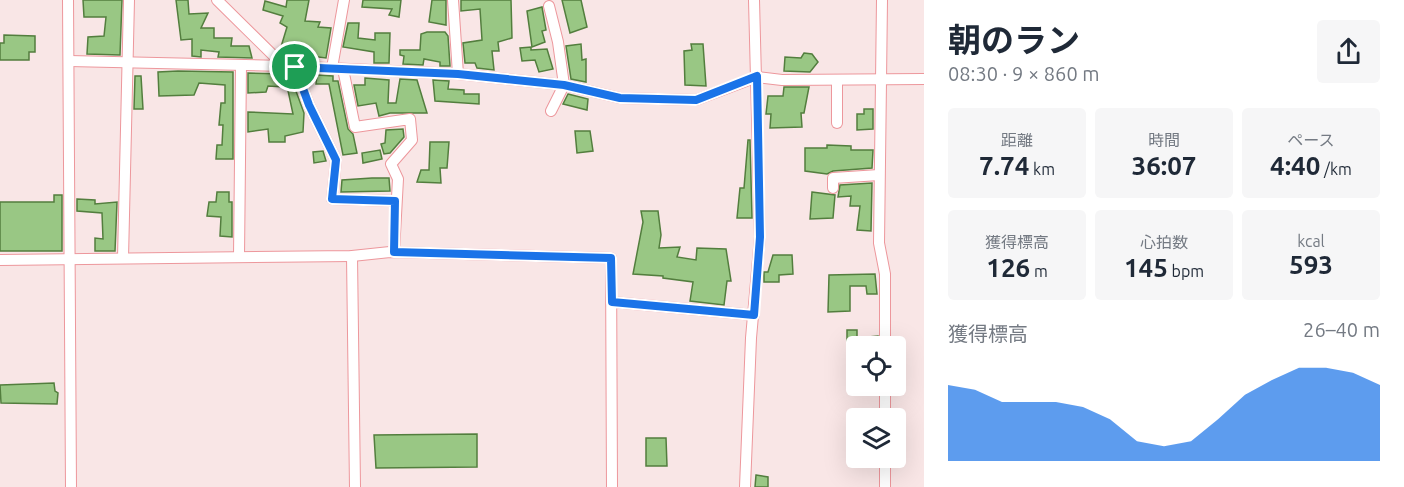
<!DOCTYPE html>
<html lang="ja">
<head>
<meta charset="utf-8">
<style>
  body { margin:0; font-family:Ubuntu,"Noto Sans JP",sans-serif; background:#f6f6f7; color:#1f2937; height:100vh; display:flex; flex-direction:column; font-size:22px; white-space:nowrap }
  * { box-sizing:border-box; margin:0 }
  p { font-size:20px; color:#747a83 }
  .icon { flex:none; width:33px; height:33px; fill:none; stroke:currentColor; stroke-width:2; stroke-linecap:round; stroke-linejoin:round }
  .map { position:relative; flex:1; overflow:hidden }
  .side { display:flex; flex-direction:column; background:#fff; width:480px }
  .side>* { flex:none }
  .buttons { position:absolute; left:846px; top:336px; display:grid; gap:12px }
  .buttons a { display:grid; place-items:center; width:60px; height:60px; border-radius:6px; background:#fff; box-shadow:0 6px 24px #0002; font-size:30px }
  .pin { position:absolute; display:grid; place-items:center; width:51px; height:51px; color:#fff; margin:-26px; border:3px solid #fff; border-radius:50%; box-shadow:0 2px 6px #0007 }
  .round { display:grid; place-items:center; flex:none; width:63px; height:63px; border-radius:6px; background:#f6f6f7 }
  .headline { display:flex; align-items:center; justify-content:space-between; height:102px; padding:0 24px }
  h1 { font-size:33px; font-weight:700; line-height:45px }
  .stats { display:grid; grid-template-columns:repeat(3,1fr); gap:9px; height:102px; padding:6px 24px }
  .stats div { display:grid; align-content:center; border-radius:6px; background:#f6f6f7; text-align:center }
  .stats b { font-size:26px; font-weight:700 }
  .stats small { font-size:16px; font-weight:400 }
  .stats p { font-size:16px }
  .chart { height:168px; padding:12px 24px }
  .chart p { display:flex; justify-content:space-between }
  .chart svg { width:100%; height:108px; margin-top:6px; fill:#1a73e8; opacity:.7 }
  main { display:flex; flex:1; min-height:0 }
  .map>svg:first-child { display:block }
  .building { fill:#99c784; stroke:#537e3e; stroke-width:1.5 }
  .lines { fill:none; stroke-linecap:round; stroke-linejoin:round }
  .street-casing { stroke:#ed979c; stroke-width:12 }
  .street { stroke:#fff; stroke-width:10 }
  .route-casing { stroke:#fff; stroke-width:12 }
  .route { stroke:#1a73e8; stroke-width:8 }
</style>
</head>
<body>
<main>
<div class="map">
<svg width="924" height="487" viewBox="0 0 924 487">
  <rect width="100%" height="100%" fill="#f9e6e6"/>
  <g class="building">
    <path d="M83 0H122L120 55 87 54 88 37 104 36 106 17H84Z"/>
    <path d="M176 0H188L189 14 208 13 201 28H214V38H232L231 46H249L252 58 218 57 219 52 201 50V57L192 56V39L181 40Z"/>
    <path d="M287 0H309L305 21 320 22 318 27 331 28 326 58 295 54 294 56 280 50 287 27 280 23 283 16 263 10 265 1 286 7Z"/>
    <path d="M363 0H401L399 17 389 15 392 9 362 7Z"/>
    <path d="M432 0H446V25L429 22Z"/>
    <path d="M461 0H511L512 38 498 42 499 51H492L494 70 477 68 475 63H465L463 43 482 40 480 9 461 11Z"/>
    <path d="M562 0H581L587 27 570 33Z"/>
    <path d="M542 7 546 30 542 31 545 42 532 47 527 11Z"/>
    <path d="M348 23H359L358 38 375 40V33H390L389 63H374V52L343 47Z"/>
    <path d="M427 32H445L448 36 450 66H440V62L424 59 423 65 403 64 404 56 400 55V50H420L421 34Z"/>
    <path d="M4 35 35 36V52H29V60H0V43H4Z"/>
    <path d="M581 44 582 60 586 59V82L571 79 566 46Z"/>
    <path d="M691 44H703L706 86 685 85 684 51 692 50Z"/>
    <path d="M531 47V50L547 49 553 69 539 72 535 60 522 61 520 48Z"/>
    <path d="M804 53 812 54 818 62 810 72 784 71 785 57 801 58Z"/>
    <path d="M178 71 233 72V159H216L217 145H222L223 125H219L221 103H225V85L199 83 194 95 159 96 158 72Z"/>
    <path d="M248 73 286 74 284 87 268 86 266 92 248 93Z"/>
    <path d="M317 75 333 76V81H338L348 129 353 134 357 153 343 155 329 84H316Z"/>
    <path d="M135 76H141L143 109H134Z"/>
    <path d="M365 78 389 80 388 103H396L400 79 417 80 427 113H390L379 116 376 103 358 106 354 85H365Z"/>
    <path d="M433 80 449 81 448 89 464 90V94H479V104L435 101Z"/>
    <path d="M293 83 304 113 303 132 285 136V142H269L268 129 248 132V112L293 114 287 86Z"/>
    <path d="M784 87H809L804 113H801L802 127 770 128 771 114H766L768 96H783Z"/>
    <path d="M568 94 588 99 587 110 563 104Z"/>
    <path d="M864 109H873V129L857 130V114H864Z"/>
    <path d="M403 129 404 137 390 153 384 154 381 144 385 143 386 130Z"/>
    <path d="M575 131H590L593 151 577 153Z"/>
    <path d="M748 140H750L752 218H737L740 188H744Z"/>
    <path d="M430 142H449L447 168H440L441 183 417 182 421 170H429Z"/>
    <path d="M827 145 851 146V150H873L872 168 833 171 827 174 805 171V148H827Z"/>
    <path d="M380 150 382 159 363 163 362 153Z"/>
    <path d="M323 151 326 161 314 163 313 152Z"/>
    <path d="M372 178H389L390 191 341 192 342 180Z"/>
    <path d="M872 183 871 231 857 230 860 206H850L851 196 838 197 840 185Z"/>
    <path d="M217 192H229V202H232V237L220 236 221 217 207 216 209 202H216Z"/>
    <path d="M812 192 835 195 833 218 810 219Z"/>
    <path d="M54 195H62V251H0V202H54Z"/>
    <path d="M77 199 95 200V204L117 202 115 251H95V238L103 239 102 213 77 211Z"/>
    <path d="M641 211H658L661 235 659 248 680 247 677 257 696 260 697 248 726 249 731 281H727L724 305 690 301 693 282 663 278V276L633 274 643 222Z"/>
    <path d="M773 255H792L793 274 779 275V282H764V272H768Z"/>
    <path d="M875 274 877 294H867L866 286H850V311L828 312 829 275Z"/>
    <path d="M847 330H857V338L878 336V346L847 348Z"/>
    <path d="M54 383 55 391 58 393 57 404 1 403 0 385Z"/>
    <path d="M477 434V467L376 468 374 435Z"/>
    <path d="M646 438H666L667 466H646Z"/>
    <path d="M756 475 768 477V487H755Z"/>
  </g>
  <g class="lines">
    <defs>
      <g id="street">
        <path d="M68 0 71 487"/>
        <path d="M217 0 284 66"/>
        <path d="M453 0 458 74"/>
        <path d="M882 0 879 243 885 274V346"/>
        <path d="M549 6 558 42 564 85 551 111"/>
        <path d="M69 61 284 66 458 74 564 85 620 98 696 100 757 77 782 80 924 79"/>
        <path d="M295 67 309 105 336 160 332 199 395 201"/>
        <path d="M332 68 344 0"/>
        <path d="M343 69 355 127 410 119 412 140 391 164 398 179 394 252"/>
        <path d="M837 80V123"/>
        <path d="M833 188V178L879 175"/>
        <path d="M352 256 355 487"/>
        <path d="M239 257 241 65"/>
        <path d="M123 258 129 0"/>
        <path d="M0 260 352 256 390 252 611 258 612 487"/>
        <path d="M612 302 754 315"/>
        <path d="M885 386V418"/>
        <path d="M885 458V487"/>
        <path d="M745 487 751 338 760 237 754 0"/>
      </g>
    </defs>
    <use href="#street" class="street-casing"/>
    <use href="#street" class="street"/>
  </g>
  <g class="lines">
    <defs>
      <path id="route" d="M295 67 458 74 564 85 620 98 696 100 757 76 760 237 754 315 612 302 611 258 394 252 395 201 332 199 336 160 309 105Z"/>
    </defs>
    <use href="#route" class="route-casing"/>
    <use href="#route" class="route"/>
  </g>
</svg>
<div class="buttons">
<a><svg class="icon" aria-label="locate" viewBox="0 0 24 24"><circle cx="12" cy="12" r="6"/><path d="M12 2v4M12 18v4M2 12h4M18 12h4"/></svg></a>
<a><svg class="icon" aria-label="layers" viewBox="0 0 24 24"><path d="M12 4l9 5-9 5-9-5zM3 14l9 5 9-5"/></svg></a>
</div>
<div class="pin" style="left:295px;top:67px;background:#1e9e55"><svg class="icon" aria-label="arrive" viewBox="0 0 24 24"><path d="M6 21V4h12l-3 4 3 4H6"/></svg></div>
</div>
<section class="side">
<div class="headline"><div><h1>朝のラン</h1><p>08:30 · 9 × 860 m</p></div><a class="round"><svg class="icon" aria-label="share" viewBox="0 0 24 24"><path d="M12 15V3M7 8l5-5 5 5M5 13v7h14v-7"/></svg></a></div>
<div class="stats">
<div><p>距離</p><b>7.74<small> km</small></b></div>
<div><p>時間</p><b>36:07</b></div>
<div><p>ペース</p><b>4:40<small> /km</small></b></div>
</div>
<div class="stats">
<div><p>獲得標高</p><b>126<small> m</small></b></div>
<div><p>心拍数</p><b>145<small> bpm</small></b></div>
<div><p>kcal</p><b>593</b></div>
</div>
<div class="chart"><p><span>獲得標高</span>26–40 m</p>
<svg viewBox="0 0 160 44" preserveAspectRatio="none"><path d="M0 44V13L10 15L20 20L30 20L40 20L50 22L60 27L70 36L80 38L90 36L100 27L110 17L120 11L130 6L140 6L150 8L160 13V44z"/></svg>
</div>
</section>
</main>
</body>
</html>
